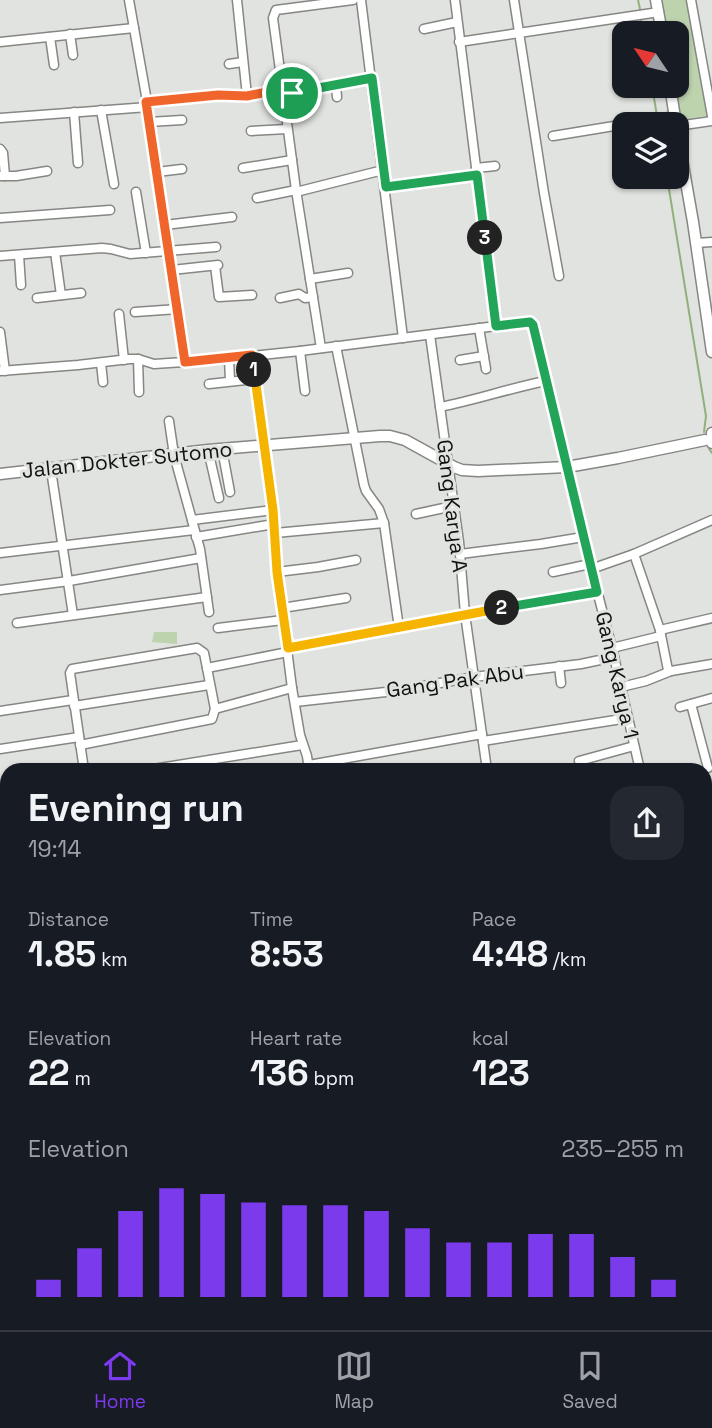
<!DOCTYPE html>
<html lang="en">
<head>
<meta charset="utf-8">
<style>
  body { margin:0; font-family:"Space Grotesk",sans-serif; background:#242831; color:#f1f3f6; height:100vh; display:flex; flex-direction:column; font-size:26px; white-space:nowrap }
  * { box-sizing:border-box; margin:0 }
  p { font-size:23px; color:#9ea1a6 }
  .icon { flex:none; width:38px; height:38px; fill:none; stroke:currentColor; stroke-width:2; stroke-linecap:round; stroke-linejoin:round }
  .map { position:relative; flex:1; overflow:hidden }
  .side { position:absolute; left:0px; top:763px; width:712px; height:567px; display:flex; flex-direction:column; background:#171b24; border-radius:21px 21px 0 0; box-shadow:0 2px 5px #0004 }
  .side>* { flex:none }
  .needle { width:46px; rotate:305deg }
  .buttons { position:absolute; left:612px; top:21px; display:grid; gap:14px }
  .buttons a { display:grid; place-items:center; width:77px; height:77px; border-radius:14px; background:#171b24; box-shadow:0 2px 5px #0004; font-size:35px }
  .pin { position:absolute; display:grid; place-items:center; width:60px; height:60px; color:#fff; margin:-30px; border:4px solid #fff; border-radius:50%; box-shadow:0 2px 7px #0007 }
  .km { position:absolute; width:35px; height:35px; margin:-18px; border-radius:50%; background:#222; color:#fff; font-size:19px; line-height:35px; text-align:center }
  .round { display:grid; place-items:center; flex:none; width:74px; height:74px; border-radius:21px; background:#242831 }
  .overview { display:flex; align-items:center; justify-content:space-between; height:119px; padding:0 28px }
  h1 { font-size:38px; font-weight:800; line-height:52px }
  .figures { display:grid; grid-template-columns:repeat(3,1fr); gap:10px; height:119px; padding:7px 28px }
  .figures div { display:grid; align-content:center }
  .figures b { font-size:35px; font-weight:800 }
  .figures small { font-size:19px; font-weight:400 }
  .figures p { font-size:19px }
  .chart { height:196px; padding:14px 28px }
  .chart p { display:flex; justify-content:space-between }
  .chart svg { width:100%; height:126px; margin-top:7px; stroke:#7c3aed; stroke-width:6 }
  .tabs { display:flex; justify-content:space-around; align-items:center; height:98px; border-top:2px solid #363941; background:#171b24; font-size:19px; color:#9ea1a6 }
  .tabs a { display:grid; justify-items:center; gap:4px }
  .tabs .selected { color:#7c3aed }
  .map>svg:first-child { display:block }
  .green { fill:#bcd3ae }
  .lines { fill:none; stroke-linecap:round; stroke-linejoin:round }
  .stream { stroke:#91b07d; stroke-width:2 }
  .minor-casing { stroke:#858783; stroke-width:11 }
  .tertiary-casing { stroke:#858783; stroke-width:13 }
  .minor { stroke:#fff; stroke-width:8 }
  .tertiary { stroke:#fff; stroke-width:10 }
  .split-1-casing { stroke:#fff; stroke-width:14 }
  .split-2-casing { stroke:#fff; stroke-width:14 }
  .split-3-casing { stroke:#fff; stroke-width:14 }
  .split-4-casing { stroke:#fff; stroke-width:14 }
  .split-1 { stroke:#f0652b; stroke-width:9 }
  .split-2 { stroke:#f5b400; stroke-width:9 }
  .split-3 { stroke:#22a559; stroke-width:9 }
  .split-4 { stroke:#22a559; stroke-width:9 }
  .labels { text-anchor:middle; stroke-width:6; stroke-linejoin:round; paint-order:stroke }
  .street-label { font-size:21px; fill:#101110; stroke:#e0e3df }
</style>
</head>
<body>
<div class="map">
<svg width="712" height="1330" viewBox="0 0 712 1330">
  <rect width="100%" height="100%" fill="#e0e3df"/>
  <g class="green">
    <path d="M660 0H690L710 115 681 120 675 86H677V33H666Z"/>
    <path d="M154 632H177V644L152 642Z"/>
  </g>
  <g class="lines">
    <g class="stream">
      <path d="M638 0 640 9"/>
      <path d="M641 20 643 33"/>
      <path d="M652 86 657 116"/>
      <path d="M667 177 706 416 704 432"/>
      <path d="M709 449 712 453"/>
    </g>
    <defs>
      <g id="minor">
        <path d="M129 0 148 107 185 362"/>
        <path d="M237 0 247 96"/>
        <path d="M361 0 403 338"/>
        <path d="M455 0 496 326"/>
        <path d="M514 0 544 193 559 276"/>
        <path d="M691 0 712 116"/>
        <path d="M424 29 457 22"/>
        <path d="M70 34 73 55"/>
        <path d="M50 37 54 65"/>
        <path d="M0 42 134 28"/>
        <path d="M459 42 659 12"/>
        <path d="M229 64 243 62"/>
        <path d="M336 85 337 97"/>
        <path d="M283 95 371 78"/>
        <path d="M147 101 218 95 247 96 282 89"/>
        <path d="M101 110 114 184"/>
        <path d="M74 112 78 163"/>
        <path d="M0 118 148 107"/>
        <path d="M149 122 182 120"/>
        <path d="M677 126 712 121"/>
        <path d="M251 131 287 129"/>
        <path d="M553 136 675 116"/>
        <path d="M0 149 3 153 5 176"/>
        <path d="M243 168 292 160"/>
        <path d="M476 168 495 166"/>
        <path d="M157 172 182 169"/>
        <path d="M0 176H16L47 171"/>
        <path d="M386 187 477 175"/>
        <path d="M136 192 146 253"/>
        <path d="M296 192 383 170"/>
        <path d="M257 198 296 190"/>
        <path d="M0 218 110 210"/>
        <path d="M165 225 232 217"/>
        <path d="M696 243 712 242"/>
        <path d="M55 252 61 295"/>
        <path d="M19 255 21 285"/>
        <path d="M0 256 102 248 111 249 130 254 216 247"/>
        <path d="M215 266 219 297 252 295"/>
        <path d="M172 270 218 265"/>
        <path d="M310 279 348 273"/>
        <path d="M37 298 81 293"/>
        <path d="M280 298 299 294 305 298 313 297"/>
        <path d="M135 312 178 309"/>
        <path d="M119 314 124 360"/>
        <path d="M479 328 486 369"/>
        <path d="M0 332 5 371"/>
        <path d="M430 335 459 542 465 614 487 770"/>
        <path d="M336 346 364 485 366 491 379 509 384 523 399 628"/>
        <path d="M321 348 296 190 273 18 276 10 353 0"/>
        <path d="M300 351 305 391"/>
        <path d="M252 355 273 510 277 572 292 688 300 735 307 756 309 770"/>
        <path d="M229 358 230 381"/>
        <path d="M138 359 139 392"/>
        <path d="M460 360 484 356"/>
        <path d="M101 363 103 382"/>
        <path d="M0 371 78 365 129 359H138L154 364 214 360 300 351 496 326 532 323 536 334 583 537 612 648 640 770"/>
        <path d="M209 384 255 379"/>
        <path d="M440 407C476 400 510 388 546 381"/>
        <path d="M169 421 174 455 200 549 209 612"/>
        <path d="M222 449 230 492"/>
        <path d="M208 450 219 498"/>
        <path d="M51 470 73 615"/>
        <path d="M416 514 453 506"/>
        <path d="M192 520 273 510"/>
        <path d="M275 533 384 523"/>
        <path d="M196 537 274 524"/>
        <path d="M0 553 194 530"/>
        <path d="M460 554 541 544 583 537"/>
        <path d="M634 554 660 630 668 670 671 671 712 664"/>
        <path d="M591 569 634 554 712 520"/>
        <path d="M277 572 318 567 356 560"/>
        <path d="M553 572 590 564"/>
        <path d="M0 590 69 581 201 558"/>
        <path d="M282 608 346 598"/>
        <path d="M17 623 207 597"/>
        <path d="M218 628 283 620"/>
        <path d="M660 630 712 618"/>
        <path d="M288 648 465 614 597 591"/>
        <path d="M612 648 661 636"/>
        <path d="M559 666 561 683"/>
        <path d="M621 687 646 681 671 671"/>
        <path d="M295 702 395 691 474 677 581 664 614 657"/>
        <path d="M691 704 708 768"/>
        <path d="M74 706 209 685"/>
        <path d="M680 707 712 698"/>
        <path d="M215 709 292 688"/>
        <path d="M0 711 73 700"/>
        <path d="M483 741 628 718"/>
        <path d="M80 745 212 719 215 709 207 668"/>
        <path d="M0 749 79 737"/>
        <path d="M579 761 634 746"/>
        <path d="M309 765 482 734"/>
        <path d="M84 770 70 673 72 669 197 648 204 653 207 668 288 652"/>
        <path d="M147 770 302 745"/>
        <path d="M0 791 7 790"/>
        <path d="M0 832 7 831"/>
        <path d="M0 881 7 880"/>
        <path d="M705 894 712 892"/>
        <path d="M0 908 7 907"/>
        <path d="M0 931 7 930"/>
        <path d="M0 975 7 974"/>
        <path d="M705 993 712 1016"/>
        <path d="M0 1015 7 1013"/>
        <path d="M0 1078 7 1076"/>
        <path d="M705 1086 712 1085"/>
        <path d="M0 1119 7 1117"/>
        <path d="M705 1122 712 1121"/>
        <path d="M0 1157 7 1155"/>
        <path d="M705 1169 712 1168"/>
        <path d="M0 1196 7 1194"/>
        <path d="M0 1253 7 1250"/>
        <path d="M705 1256 712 1255"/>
        <path d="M0 1301 7 1298"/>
        <path d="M493 1323 495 1330"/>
        <path d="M546 1323 548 1330"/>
        <path d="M574 1323 576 1330"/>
        <path d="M620 1323 622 1330"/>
        <path d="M673 1323 675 1330"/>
        <path d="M57 1330 78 1323"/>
        <path d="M200 1330 221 1323"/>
        <path d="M344 1330 365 1323"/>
        <path d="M424 1330 445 1323"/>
      </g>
      <g id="tertiary">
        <path d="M656 0 662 33"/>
        <path d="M670 86 676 124"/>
        <path d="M677 131 693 222 712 352"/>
        <path d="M712 433V443"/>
        <path d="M0 474 208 450 380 436H390L405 440 454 467 462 470 478 471 567 467 618 458 705 440"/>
      </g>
    </defs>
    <use href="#minor" class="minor-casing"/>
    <use href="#tertiary" class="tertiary-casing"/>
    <use href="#minor" class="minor"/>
    <use href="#tertiary" class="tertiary"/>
  </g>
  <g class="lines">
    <defs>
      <path id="split-1" d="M254 370 252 355 185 362 146 102 218 95 247 96 282 89 283 95 292 93"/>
      <path id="split-2" d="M254 370 273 510 277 572 288 648 502 608"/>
      <path id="split-3" d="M485 238 496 326 530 322 533 325 597 592 502 608"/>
      <path id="split-4" d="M292 93 372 78 386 187 477 175 485 238"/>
    </defs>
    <use href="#split-1" class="split-1-casing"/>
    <use href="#split-2" class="split-2-casing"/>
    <use href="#split-3" class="split-3-casing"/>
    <use href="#split-4" class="split-4-casing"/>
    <use href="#split-1" class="split-1"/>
    <use href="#split-2" class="split-2"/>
    <use href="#split-3" class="split-3"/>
    <use href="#split-4" class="split-4"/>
  </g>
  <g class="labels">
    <g class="street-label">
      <text transform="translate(127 460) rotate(-6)" y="7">Jalan Dokter Sutomo</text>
      <text transform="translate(452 506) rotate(83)" y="7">Gang Karya A</text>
      <text transform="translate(617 675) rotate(77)" y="7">Gang Karya 1</text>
      <text transform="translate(455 681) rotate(-8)" y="7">Gang Pak Abu</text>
    </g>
  </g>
</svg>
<div class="buttons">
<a><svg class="needle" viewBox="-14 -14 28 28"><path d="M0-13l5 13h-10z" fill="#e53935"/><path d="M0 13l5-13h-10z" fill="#9ea1a6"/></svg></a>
<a><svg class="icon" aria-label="layers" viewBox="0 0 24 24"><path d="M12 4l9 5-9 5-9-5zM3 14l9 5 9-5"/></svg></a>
</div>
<div class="pin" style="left:292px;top:93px;background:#1e9e55"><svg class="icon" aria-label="arrive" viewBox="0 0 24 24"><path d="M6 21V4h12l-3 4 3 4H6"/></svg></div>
<b class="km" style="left:254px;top:370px">1</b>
<b class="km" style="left:502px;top:608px">2</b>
<b class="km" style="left:485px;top:238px">3</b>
<section class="side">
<div class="overview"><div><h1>Evening run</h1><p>19:14</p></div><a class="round"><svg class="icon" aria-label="share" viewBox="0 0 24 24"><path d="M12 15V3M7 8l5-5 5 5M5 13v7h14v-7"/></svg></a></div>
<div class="figures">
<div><p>Distance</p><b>1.85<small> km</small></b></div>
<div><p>Time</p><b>8:53</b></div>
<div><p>Pace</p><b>4:48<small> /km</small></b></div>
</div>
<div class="figures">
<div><p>Elevation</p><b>22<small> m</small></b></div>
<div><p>Heart rate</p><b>136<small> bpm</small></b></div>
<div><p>kcal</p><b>123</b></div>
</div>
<div class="chart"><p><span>Elevation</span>235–255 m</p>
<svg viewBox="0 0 160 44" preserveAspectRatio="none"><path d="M5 44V38M15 44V27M25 44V14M35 44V6M45 44V8M55 44V11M65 44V12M75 44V12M85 44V14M95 44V20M105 44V25M115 44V25M125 44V22M135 44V22M145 44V30M155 44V38"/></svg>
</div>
</section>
</div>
<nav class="tabs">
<a class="selected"><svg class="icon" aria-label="home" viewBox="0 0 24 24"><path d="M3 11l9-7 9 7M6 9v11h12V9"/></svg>Home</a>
<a><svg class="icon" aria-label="map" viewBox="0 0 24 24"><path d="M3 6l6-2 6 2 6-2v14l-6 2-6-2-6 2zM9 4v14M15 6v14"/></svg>Map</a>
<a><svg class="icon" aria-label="saved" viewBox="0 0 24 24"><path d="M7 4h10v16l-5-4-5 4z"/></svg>Saved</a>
</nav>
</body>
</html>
